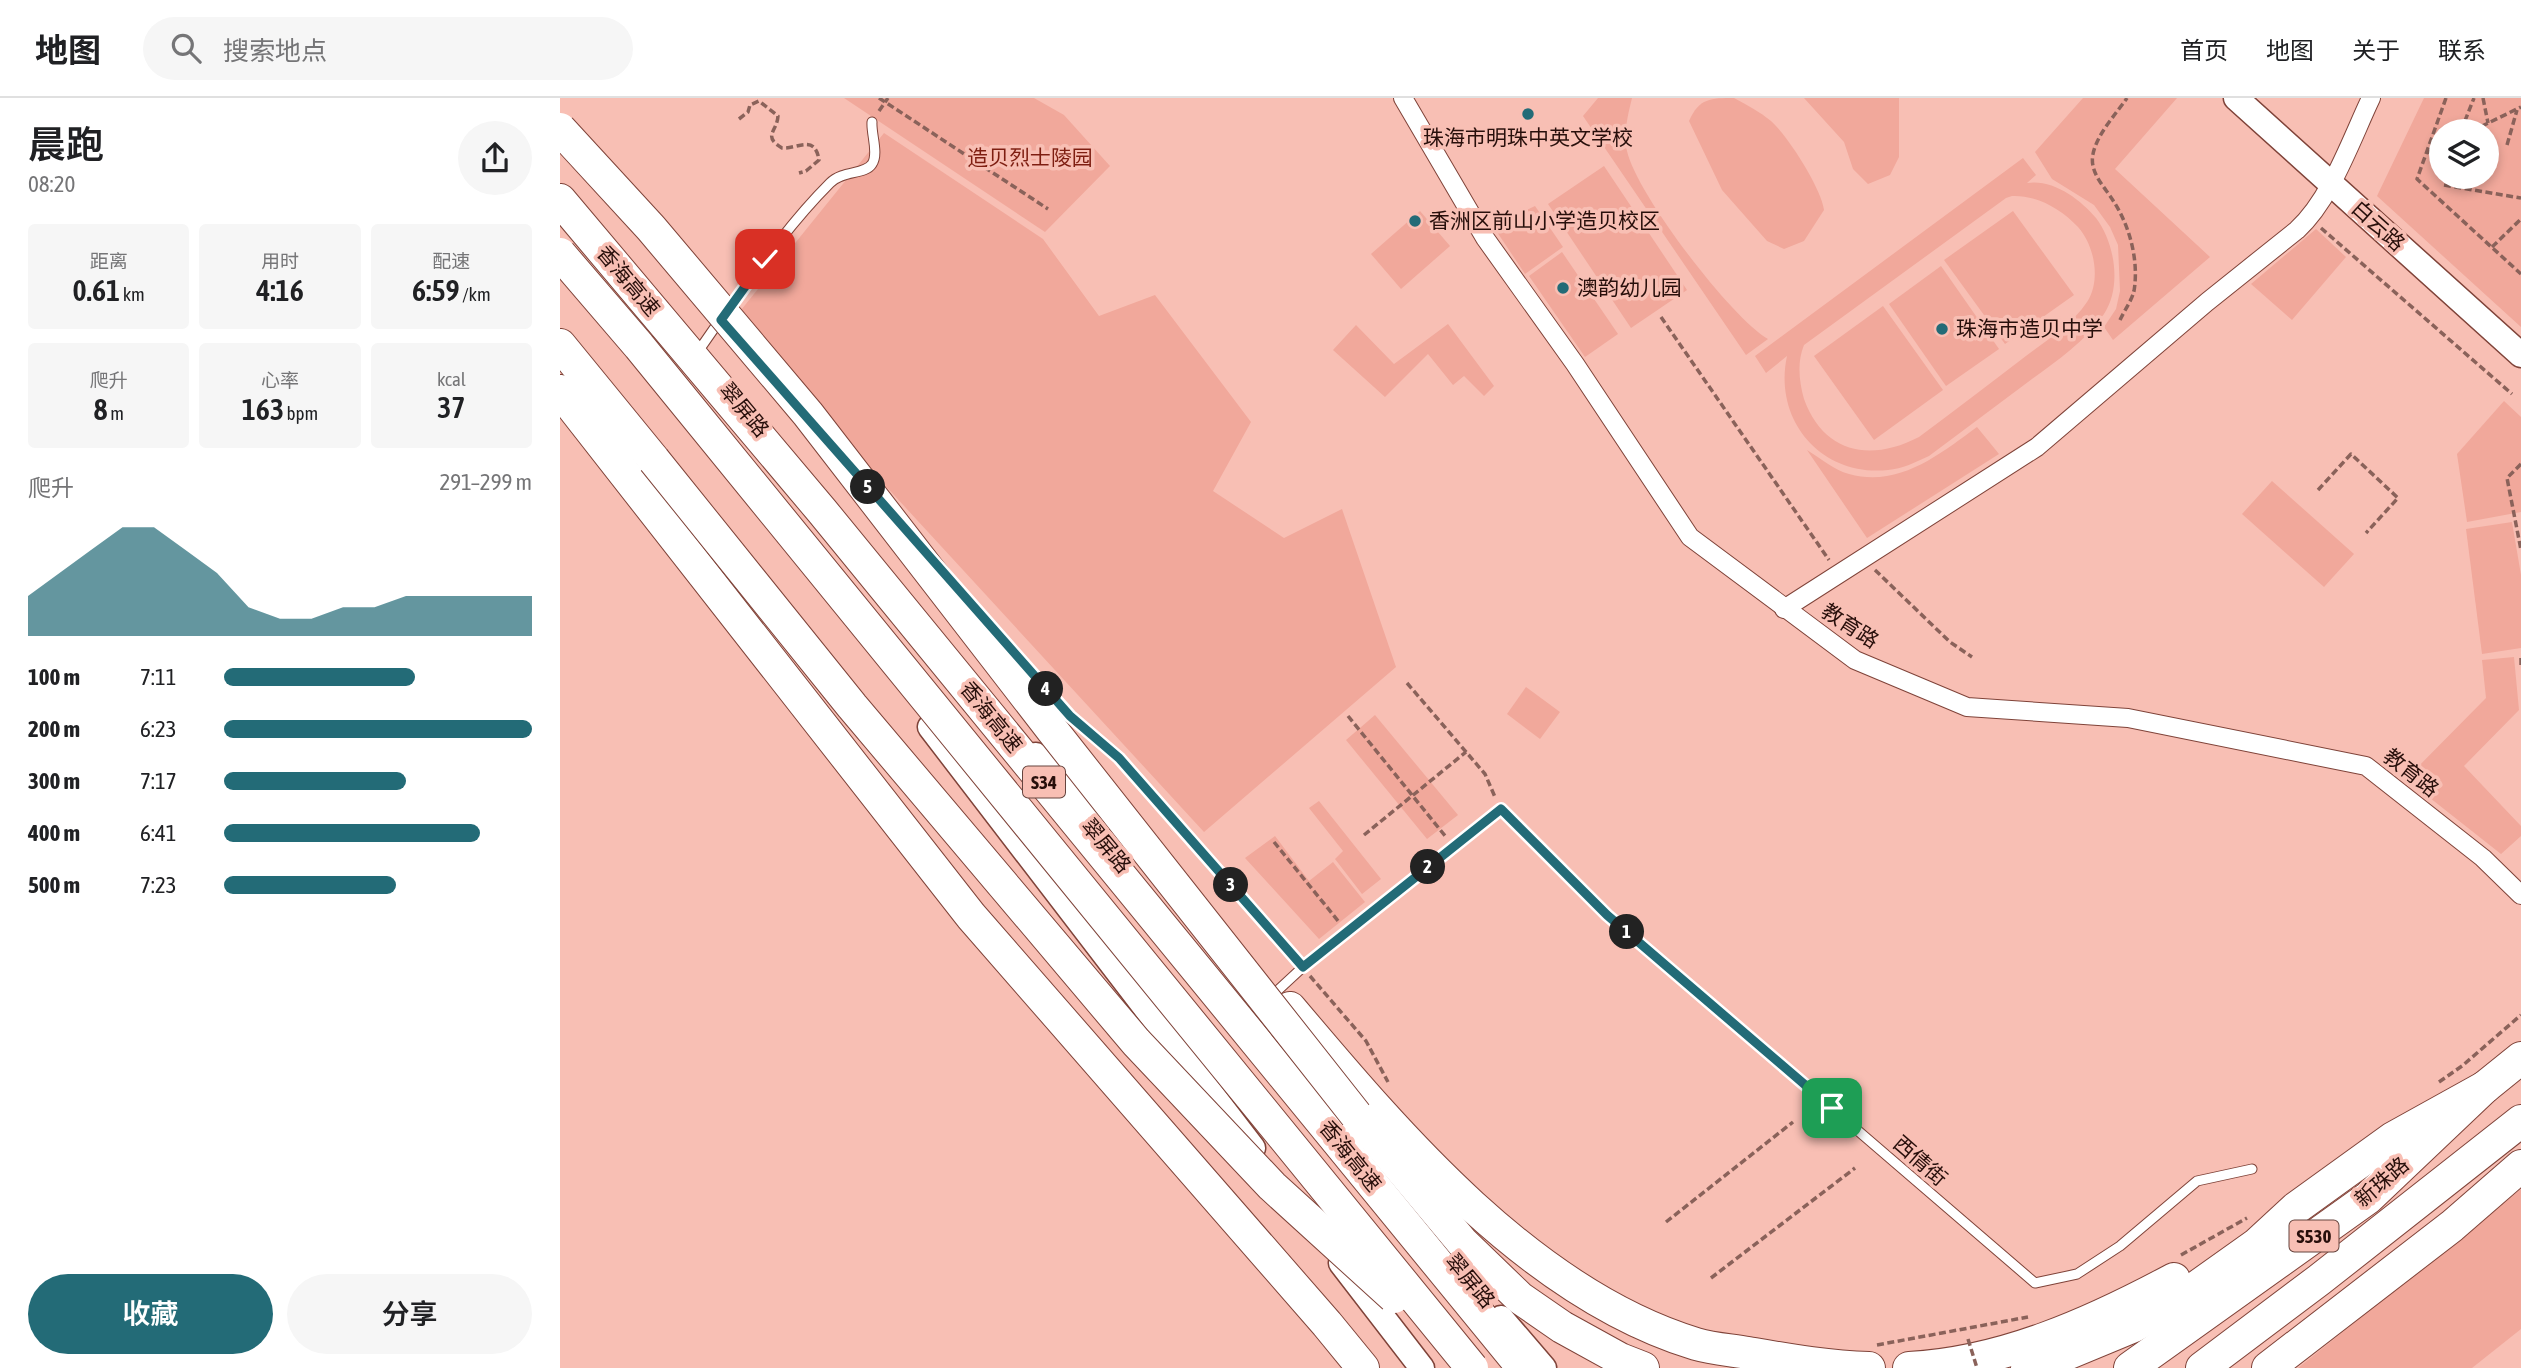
<!DOCTYPE html>
<html lang="zh">
<head>
<meta charset="utf-8">
<style>
  body { margin:0; font-family:"Asap Condensed","Noto Sans SC",sans-serif; background:#f6f6f6; color:#202124; height:100vh; display:flex; flex-direction:column; font-size:26px; white-space:nowrap }
  * { box-sizing:border-box; margin:0 }
  p { font-size:23px; color:#757577 }
  .icon { flex:none; width:38px; height:38px; fill:none; stroke:currentColor; stroke-width:2; stroke-linecap:round; stroke-linejoin:round }
  .map { position:relative; flex:1; overflow:hidden }
  .sheet { display:flex; flex-direction:column; background:#fff; width:560px }
  .sheet>* { flex:none }
  .fabs { position:absolute; left:1869px; top:21px; display:grid; gap:14px }
  .fabs a { display:grid; place-items:center; width:70px; height:70px; border-radius:50%; background:#fff; box-shadow:0 4px 10px #0003; font-size:35px }
  .pin { position:absolute; display:grid; place-items:center; width:60px; height:60px; color:#fff; margin:-30px; border-radius:14px; box-shadow:0 4px 10px #0006 }
  .km { position:absolute; width:35px; height:35px; margin:-18px; border-radius:50%; background:#222; color:#fff; font-size:19px; line-height:35px; text-align:center }
  .round { display:grid; place-items:center; flex:none; width:74px; height:74px; border-radius:37px; background:#f6f6f6 }
  .headline { display:flex; align-items:center; justify-content:space-between; height:119px; padding:0 28px }
  h1 { font-size:38px; font-weight:600; line-height:52px }
  .stats { display:grid; grid-template-columns:repeat(3,1fr); gap:10px; height:119px; padding:7px 28px }
  .stats div { display:grid; align-content:center; border-radius:7px; background:#f6f6f6; text-align:center }
  .stats b { font-size:30px; font-weight:600 }
  .stats small { font-size:19px; font-weight:400 }
  .stats p { font-size:19px }
  .chart { height:196px; padding:14px 28px }
  .chart p { display:flex; justify-content:space-between }
  .chart svg { width:100%; height:126px; margin-top:7px; fill:#236b77; opacity:.7 }
  .cta { display:flex; gap:14px; margin-top:auto; padding:14px 28px }
  .cta a { flex:1; height:80px; border-radius:42px; background:#236b77; color:#fff; font-size:28px; font-weight:600; line-height:80px; text-align:center }
  .cta a+a { background:#f6f6f6; color:#202124 }
  ul { padding:0 28px; list-style:none; font-size:23px }
  li { display:grid; grid-template-columns:112px 84px 1fr; align-items:center; height:52px }
  li i { height:18px; border-radius:9px; background:#236b77 }
  header { display:flex; align-items:center; gap:42px; box-sizing:border-box; height:98px; padding:0 35px; background:#fff; border-bottom:2px solid #e0e0e0 }
  header strong { font-size:33px }
  nav { display:flex; gap:38px; margin-inline-start:auto; font-size:24px }
  .search { width:490px; height:63px; background:#f6f6f6; display:flex; align-items:center; gap:18px; box-sizing:border-box; padding:0 24px; border-radius:38px; color:#757577; font-size:26px }
  main { display:flex; flex:1; min-height:0 }
  .map>svg:first-child { display:block }
  .green { fill:#f1a89b; fill-rule:evenodd }
  .lines { fill:none; stroke-linecap:round; stroke-linejoin:round }
  .lane-casing { stroke:#7f4339; stroke-width:11 }
  .street-casing { stroke:#7f4339; stroke-width:20 }
  .secondary-casing { stroke:#7f4339; stroke-width:27 }
  .highway-casing { stroke:#7f4339; stroke-width:34 }
  .path { stroke:#8a625a; stroke-width:3.5; stroke-dasharray:7 3.5; stroke-linecap:butt }
  .lane { stroke:#fff; stroke-width:9 }
  .street { stroke:#fff; stroke-width:18 }
  .secondary { stroke:#fff; stroke-width:24 }
  .highway { stroke:#fff; stroke-width:32 }
  .highway-bridge-casing { stroke:#7f4339; stroke-width:34; stroke-linecap:butt }
  .path-bridge { stroke:#8a625a; stroke-width:3.5; stroke-dasharray:7 3.5; stroke-linecap:butt }
  .highway-bridge { stroke:#fff; stroke-width:32 }
  .route-casing { stroke:#fff; stroke-width:14 }
  .route { stroke:#236b77; stroke-width:9 }
  .poi-dot { fill:#236b77; stroke:#f8bfb4; stroke-width:2.5 }
  .labels { text-anchor:middle; stroke-width:7; stroke-linejoin:round; paint-order:stroke }
  .shield { fill:#f8bfb4; stroke:#66443e; stroke-width:2 }
  .shield-label { font-size:19px; font-weight:bold; fill:#280f0b }
  .poi-label { font-size:21px; fill:#280f0b; stroke:#f8bfb4; text-anchor:start }
  .park-label { font-size:21px; fill:#7e1e11; stroke:#f8bfb4 }
  .street-label { font-size:21px; fill:#280f0b; stroke:#f8bfb4 }
</style>
</head>
<body>
<header>
<strong>地图</strong>
<div class="search"><svg class="icon" aria-label="search" viewBox="0 0 24 24"><circle cx="10" cy="10" r="6"/><path d="M15 15l6 6"/></svg>搜索地点</div>
<nav><a>首页</a><a>地图</a><a>关于</a><a>联系</a></nav>
</header>
<main>
<section class="sheet">
<div class="headline"><div><h1>晨跑</h1><p>08:20</p></div><a class="round"><svg class="icon" aria-label="share" viewBox="0 0 24 24"><path d="M12 15V3M7 8l5-5 5 5M5 13v7h14v-7"/></svg></a></div>
<div class="stats">
<div><p>距离</p><b>0.61<small> km</small></b></div>
<div><p>用时</p><b>4:16</b></div>
<div><p>配速</p><b>6:59<small> /km</small></b></div>
</div>
<div class="stats">
<div><p>爬升</p><b>8<small> m</small></b></div>
<div><p>心率</p><b>163<small> bpm</small></b></div>
<div><p>kcal</p><b>37</b></div>
</div>
<div class="chart"><p><span>爬升</span>291–299 m</p>
<svg viewBox="0 0 160 44" preserveAspectRatio="none"><path d="M0 44V30L10 22L20 14L30 6L40 6L50 14L60 22L70 34L80 38L90 38L100 34L110 34L120 30L130 30L140 30L150 30L160 30V44z"/></svg>
</div>
<ul>
<li><b>100 m</b>7:11<i style="width:62%"></i></li>
<li><b>200 m</b>6:23<i style="width:100%"></i></li>
<li><b>300 m</b>7:17<i style="width:59%"></i></li>
<li><b>400 m</b>6:41<i style="width:83%"></i></li>
<li><b>500 m</b>7:23<i style="width:56%"></i></li>
</ul>
<div class="cta"><a>收藏</a><a>分享</a></div>
</section>
<div class="map">
<svg width="1961" height="1270" viewBox="0 0 1961 1270">
  <rect width="100%" height="100%" fill="#f8bfb4"/>
  <g class="green">
    <path d="M284 0H474L504 17 550 68 485 134Z"/>
    <path d="M1038 0H1072C1068 17 1063 35 1067 53 1076 95 1171 220 1208 241L1186 257 1023 18Z"/>
    <path d="M1174 0C1187 7 1200 14 1211 23 1228 38 1261 90 1264 112L1244 143 1224 151 1207 143 1162 92 1129 23C1139 0 1151 0 1174 0Z"/>
    <path d="M1244 0H1339V59L1330 77 1308 86 1293 71 1284 44Z"/>
    <path d="M1523 0H1617L1555 71 1650 159 1553 242 1544 229 1556 211 1560 193 1558 147 1550 129 1534 107 1492 81 1475 54Z"/>
    <path d="M1864 0H1961V229L1817 98ZM1927 33V79H1881V33Z"/>
    <path d="M324 35 483 141 539 218 595 197 691 324 653 393 724 440 782 411 836 569 644 734 173 222Z"/>
    <path d="M1463 60 1476 77 1467 85C1493 81 1520 101 1536 120 1555 145 1562 189 1544 216 1524 245 1495 264 1468 284 1435 309 1402 333 1369 358 1356 364 1342 371 1328 372 1261 379 1213 322 1227 258L1206 275 1195 258ZM1452 98C1477 97 1501 111 1518 129 1535 148 1541 183 1527 204 1511 228 1484 244 1462 261 1428 287 1394 313 1359 339 1311 364 1264 356 1244 301 1239 283 1237 264 1244 247L1446 100Z"/>
    <path d="M1044 68 1127 192 1071 230 988 106Z"/>
    <path d="M975 108 1003 149 965 176 933 128Z"/>
    <path d="M860 113 890 148 841 191 811 156Z"/>
    <path d="M1453 113 1514 197 1445 246 1384 162Z"/>
    <path d="M1756 131 1786 159 1732 222 1691 186Z"/>
    <path d="M1002 154 1058 236 1025 259 969 178Z"/>
    <path d="M1381 168 1439 251 1386 288 1329 206Z"/>
    <path d="M1323 208 1383 292 1314 342 1254 258Z"/>
    <path d="M888 226 934 288 924 298 904 278 893 287 868 256 825 299 773 252 796 227 834 266Z"/>
    <path d="M1944 303 1961 319V414L1907 424 1897 356Z"/>
    <path d="M1417 329 1439 356 1307 440 1247 352C1260 360 1274 372 1289 376 1339 390 1380 356 1417 329Z"/>
    <path d="M1712 383 1794 456 1764 489 1682 416Z"/>
    <path d="M1952 424 1961 477V550L1922 556 1906 431Z"/>
    <path d="M1954 559 1959 612 1904 668 1961 728V738L1941 756 1846 681 1926 600 1922 562Z"/>
    <path d="M966 589 1000 614 980 641 947 616Z"/>
    <path d="M815 617 898 717 867 741 786 642Z"/>
    <path d="M759 703 821 781 802 796 775 761 783 753 749 710Z"/>
    <path d="M715 738 749 783 773 764 805 804 759 841 685 760Z"/>
    <path d="M1961 1091V1231L1912 1270H1738Z"/>
  </g>
  <g class="lines">
    <defs>
      <g id="lane">
        <path d="M169 211C200 168 232 123 270 85 283 72 305 77 312 66 319 56 311 36 312 24"/>
        <path d="M137 255 160 222"/>
        <path d="M716 894 743 869 941 711 1047 817 1475 1185 1517 1176 1560 1148 1637 1083 1692 1071"/>
      </g>
      <g id="street">
        <path d="M843 0 925 140 1015 266 1130 439 1295 562 1407 609 1568 620 1806 668 1923 760 1961 797"/>
        <path d="M1224 511 1477 349 1647 204 1737 132C1771 101 1791 42 1811 0"/>
      </g>
      <g id="secondary">
        <path d="M1676 0 1961 257"/>
        <path d="M370 629 693 1050"/>
        <path d="M476 657 558 732"/>
        <path d="M781 1165 862 1270"/>
        <path d="M941 1220 984 1270"/>
      </g>
      <g id="highway">
        <path d="M0 102 262 413 963 1270"/>
        <path d="M0 247 94 362"/>
        <path d="M0 293 411 818 767 1226 803 1270"/>
        <path d="M730 910C838 1038 971 1196 1136 1246 1153 1251 1171 1252 1188 1255 1229 1262 1268 1269 1309 1270"/>
        <path d="M796 1017 902 1144 960 1200 1002 1229 1060 1261 1083 1270"/>
        <path d="M1349 1270C1443 1265 1532 1225 1614 1181"/>
        <path d="M1467 1270 1492 1262 1574 1228 1617 1203 1697 1146 1736 1110 1833 1040 1925 989"/>
        <path d="M1570 1270 1808 1100 1925 989 1961 960"/>
        <path d="M1642 1270 1759 1182 1961 1023"/>
        <path d="M1708 1270 1892 1128 1961 1068"/>
      </g>
    </defs>
    <use href="#lane" class="lane-casing"/>
    <use href="#street" class="street-casing"/>
    <use href="#secondary" class="secondary-casing"/>
    <use href="#highway" class="highway-casing"/>
    <g class="path">
      <path d="M319 0 488 111"/>
      <path d="M1886 0 1857 81 1961 176"/>
      <path d="M1923 0 1928 25"/>
      <path d="M319 13 328 0"/>
      <path d="M179 21 188 14 190 7 199 3 218 18C217 34 202 38 222 50 238 51 255 36 259 62L246 73 239 75"/>
      <path d="M1901 33 1914 0"/>
      <path d="M1912 33 1961 9"/>
      <path d="M1947 47 1957 12"/>
      <path d="M1867 55 1881 48"/>
      <path d="M1884 87 1961 100"/>
      <path d="M1761 130 1952 296"/>
      <path d="M1932 149 1961 121"/>
      <path d="M1101 219 1269 462"/>
      <path d="M1560 222C1564 213 1572 202 1574 193 1579 163 1570 129 1554 104 1545 89 1529 75 1533 56 1537 36 1556 16 1567 0"/>
      <path d="M1961 366 1947 380 1961 452"/>
      <path d="M1758 392 1791 356 1838 400 1806 435"/>
      <path d="M1315 472 1390 544 1412 559"/>
      <path d="M1961 560V569"/>
      <path d="M847 585 925 676 935 699"/>
      <path d="M788 618 886 739"/>
      <path d="M524 630 559 660 734 859"/>
      <path d="M804 737 906 654"/>
      <path d="M714 744 779 824"/>
      <path d="M750 878 806 943 828 984"/>
      <path d="M1879 984 1902 968 1961 917"/>
      <path d="M1106 1124 1233 1024"/>
      <path d="M1621 1157 1687 1120"/>
      <path d="M1151 1180 1295 1070"/>
      <path d="M1317 1247 1468 1219"/>
    </g>
    <use href="#lane" class="lane"/>
    <use href="#street" class="street"/>
    <use href="#secondary" class="secondary"/>
    <use href="#highway" class="highway"/>
    <defs>
      <g id="highway-bridge">
        <path d="M0 31 91 130 248 316 493 633 796 1017"/>
        <path d="M0 156 79 248 912 1270"/>
        <path d="M94 362 292 608 576 944 712 1088 834 1199"/>
      </g>
    </defs>
    <use href="#highway-bridge" class="highway-bridge-casing"/>
    <path class="path-bridge" d="M1408 1241 1417 1270"/>
    <use href="#highway-bridge" class="highway-bridge"/>
  </g>
  <g class="lines">
    <defs>
      <path id="route" d="M205 161 161 222 510 618 559 660 743 869 941 711 1047 817 1272 1010"/>
    </defs>
    <use href="#route" class="route-casing"/>
    <use href="#route" class="route"/>
  </g>
  <g class="poi-dot">
    <circle cx="968" cy="16" r="7"/>
    <circle cx="855" cy="123" r="7"/>
    <circle cx="1003" cy="190" r="7"/>
    <circle cx="1382" cy="231" r="7"/>
  </g>
  <g class="labels">
    <g class="shield">
      <rect x="463" y="668.5" width="42" height="31" rx="5"/>
      <rect x="1729.5" y="1122.5" width="49" height="31" rx="5"/>
    </g>
    <g class="shield-label">
      <text x="484" y="691">S34</text>
      <text x="1754" y="1145">S530</text>
    </g>
    <g class="poi-label">
      <text x="968" y="47" text-anchor="middle">珠海市明珠中英文学校</text>
      <text x="869" y="130">香洲区前山小学造贝校区</text>
      <text x="1017" y="197">澳韵幼儿园</text>
      <text x="1396" y="238">珠海市造贝中学</text>
    </g>
    <g class="park-label">
      <text x="470" y="67">造贝烈士陵园</text>
    </g>
    <g class="street-label">
      <text transform="translate(1818 128) rotate(42)" y="7">白云路</text>
      <text transform="translate(68 183) rotate(50)" y="7">香海高速</text>
      <text transform="translate(184 312) rotate(50)" y="7">翠屏路</text>
      <text transform="translate(1290 528) rotate(33)" y="7">教育路</text>
      <text transform="translate(431 619) rotate(51)" y="7">香海高速</text>
      <text transform="translate(1851 675) rotate(38)" y="7">教育路</text>
      <text transform="translate(546 748) rotate(50)" y="7">翠屏路</text>
      <text transform="translate(790 1058) rotate(51)" y="7">香海高速</text>
      <text transform="translate(1360 1063) rotate(41)" y="7">西倩街</text>
      <text transform="translate(1822 1084) rotate(-41)" y="7">新珠路</text>
      <text transform="translate(910 1183) rotate(50)" y="7">翠屏路</text>
    </g>
  </g>
</svg>
<div class="fabs">
<a><svg class="icon" aria-label="layers" viewBox="0 0 24 24"><path d="M12 4l9 5-9 5-9-5zM3 14l9 5 9-5"/></svg></a>
</div>
<div class="pin" style="left:1272px;top:1010px;background:#1e9e55"><svg class="icon" aria-label="arrive" viewBox="0 0 24 24"><path d="M6 21V4h12l-3 4 3 4H6"/></svg></div>
<div class="pin" style="left:205px;top:161px;background:#d93025"><svg class="icon" aria-label="check" viewBox="0 0 24 24"><path d="M5 12l5 5 9-10"/></svg></div>
<b class="km" style="left:1067px;top:834px">1</b>
<b class="km" style="left:868px;top:769px">2</b>
<b class="km" style="left:671px;top:787px">3</b>
<b class="km" style="left:486px;top:591px">4</b>
<b class="km" style="left:308px;top:389px">5</b>
</div>
</main>
</body>
</html>
